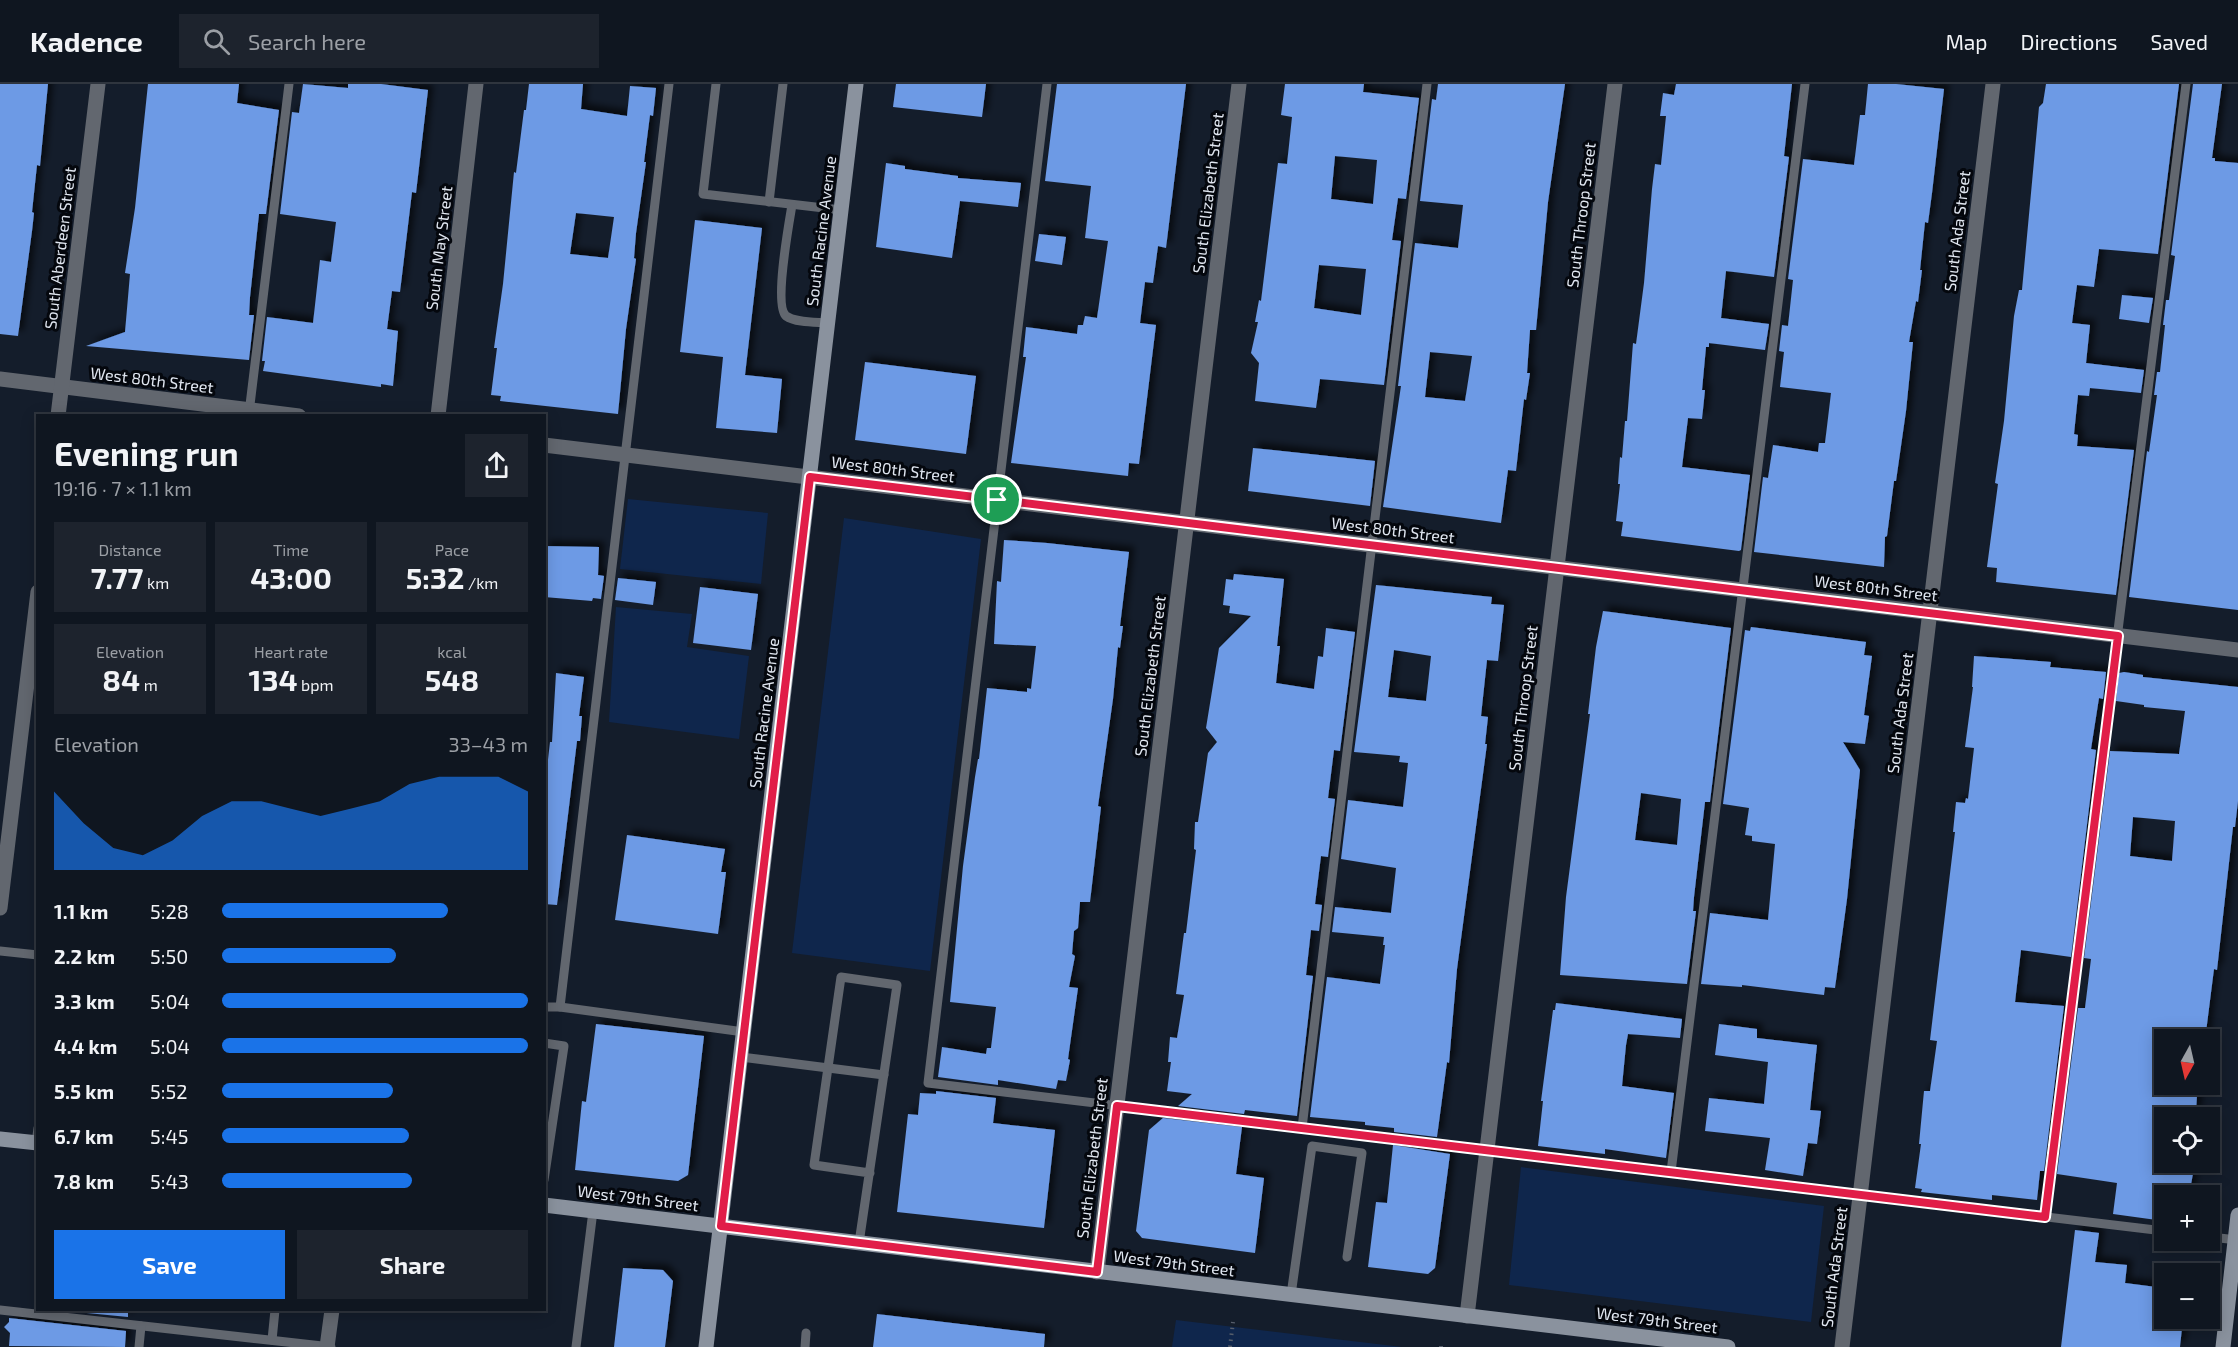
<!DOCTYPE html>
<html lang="en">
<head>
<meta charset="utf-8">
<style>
  body { margin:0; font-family:"Exo 2",sans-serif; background:#1d232d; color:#f1f3f6; height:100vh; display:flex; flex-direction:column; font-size:22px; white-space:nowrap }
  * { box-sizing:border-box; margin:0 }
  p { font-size:20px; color:#9b9fa5 }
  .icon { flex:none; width:33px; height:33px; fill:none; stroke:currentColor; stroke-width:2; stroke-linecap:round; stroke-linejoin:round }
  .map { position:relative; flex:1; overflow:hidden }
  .side { position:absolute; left:36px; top:330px; width:510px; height:897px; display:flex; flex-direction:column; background:#0f1620; border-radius:0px; box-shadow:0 3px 15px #0003,0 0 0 2px #2f353e }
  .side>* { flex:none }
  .needle { width:39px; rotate:188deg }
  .tools { position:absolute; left:2154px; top:945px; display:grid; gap:12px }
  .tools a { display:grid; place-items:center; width:66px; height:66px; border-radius:0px; background:#0f1620; box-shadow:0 3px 15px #0003,0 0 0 2px #2f353e; font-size:30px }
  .pin { position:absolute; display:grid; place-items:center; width:51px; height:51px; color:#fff; margin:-26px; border:3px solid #fff; border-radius:50%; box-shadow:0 2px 6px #0007 }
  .round { display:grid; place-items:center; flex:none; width:63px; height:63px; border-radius:0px; background:#1d232d }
  .overview { display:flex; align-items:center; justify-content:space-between; height:102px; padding:0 18px }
  h1 { font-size:33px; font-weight:700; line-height:45px }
  .stats { display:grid; grid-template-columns:repeat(3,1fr); gap:9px; height:102px; padding:6px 18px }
  .stats div { display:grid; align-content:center; border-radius:0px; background:#1d232d; text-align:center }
  .stats b { font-size:30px; font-weight:700 }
  .stats small { font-size:16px; font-weight:400 }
  .stats p { font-size:16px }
  .chart { height:168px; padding:12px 18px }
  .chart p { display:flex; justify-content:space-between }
  .chart svg { width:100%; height:108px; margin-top:6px; fill:#1a73e8; opacity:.7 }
  .action { display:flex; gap:12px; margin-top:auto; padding:12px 18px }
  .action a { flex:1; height:69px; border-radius:0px; background:#1a73e8; color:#fff; font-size:24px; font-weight:700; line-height:69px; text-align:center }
  .action a+a { background:#1d232d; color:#f1f3f6 }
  ul { padding:0 18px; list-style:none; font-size:20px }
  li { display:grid; grid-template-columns:96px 72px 1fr; align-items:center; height:45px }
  li i { height:15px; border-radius:8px; background:#1a73e8 }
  header { display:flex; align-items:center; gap:36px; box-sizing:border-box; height:84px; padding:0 30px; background:#0f1620; border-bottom:2px solid #2f353e }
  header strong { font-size:28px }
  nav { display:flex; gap:33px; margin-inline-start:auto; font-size:21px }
  .search { width:420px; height:54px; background:#1d232d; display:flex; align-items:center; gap:15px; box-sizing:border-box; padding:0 21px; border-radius:0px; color:#9b9fa5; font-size:22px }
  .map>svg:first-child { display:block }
  .green { fill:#0f264c }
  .building { fill:#6d9ae5; fill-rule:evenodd; filter:url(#shadow) }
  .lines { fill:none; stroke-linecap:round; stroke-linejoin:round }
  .path { stroke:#565e6b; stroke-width:4; stroke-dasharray:1.5 4.5; stroke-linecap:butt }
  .lane { stroke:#62676f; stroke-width:9 }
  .street { stroke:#62676f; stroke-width:15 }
  .secondary { stroke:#8a929e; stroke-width:15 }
  .route-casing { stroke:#fff; stroke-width:12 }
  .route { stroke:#e11d48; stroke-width:8 }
  .labels { text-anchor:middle; stroke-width:6; stroke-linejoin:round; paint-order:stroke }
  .street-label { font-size:16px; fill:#e0e6f0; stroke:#04070d }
</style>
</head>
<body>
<header>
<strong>Kadence</strong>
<div class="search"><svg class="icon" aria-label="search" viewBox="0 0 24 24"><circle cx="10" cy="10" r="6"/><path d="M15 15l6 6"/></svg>Search here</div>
<nav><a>Map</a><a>Directions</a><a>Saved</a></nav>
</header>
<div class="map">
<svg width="2238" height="1263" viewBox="0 0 2238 1263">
  <defs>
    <filter id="shadow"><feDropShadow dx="5.5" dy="-5.5" stdDeviation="3" flood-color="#0009"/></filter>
  </defs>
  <rect width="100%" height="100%" fill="#141d2b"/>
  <g class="green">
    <path d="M628 415 768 429 761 500 620 485Z"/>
    <path d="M844 434 981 455 930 887 792 869Z"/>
    <path d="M616 523 692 530 687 563 749 572 739 655 609 638Z"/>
    <path d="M1521 1083 1824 1122 1811 1238 1509 1201Z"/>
    <path d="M1176 1236 1402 1263H1172Z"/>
  </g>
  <g class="building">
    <path d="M0 0H48L40 82 37 81 32 128 34 129 32 147 18 252 0 250Z"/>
    <path d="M148 0H239L237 19 279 26 266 130H259L250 213 249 231H254L249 276 86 262 125 248 130 190 125 189 135 124Z"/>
    <path d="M303 0 348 4V0H381L428 6 416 109 412 108 400 208 392 207 387 245 398 247 393 302 381 300V303L263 287 265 277H262L267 233 313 239 320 176 331 178 336 138 280 130 292 28 299 29Z"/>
    <path d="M529 0H583L581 25 627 32 630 2 656 4 653 32 650 31 644 78H646L636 149 634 174 636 175 626 245 618 330 500 317 501 312 491 311 497 264H494L503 200 514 88 516 89 524 26H526ZM576 129 614 133 608 174 570 170Z"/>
    <path d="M896 0H986L982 33 893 23Z"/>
    <path d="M1057 0H1186L1166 164 1158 162 1153 199 1145 198 1140 239 1156 241 1139 380 1129 379 1128 392 1011 379 1026 273H1023L1026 243 1077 250 1078 241H1083L1085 232 1097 234 1108 157 1085 154 1091 102 1045 97Z"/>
    <path d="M1285 0H1364L1363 8 1419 14 1406 115 1398 114 1392 156 1401 157 1384 301 1320 295 1316 324 1255 317 1259 279 1251 269 1258 238H1255L1259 216 1261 217 1278 79 1287 80 1292 33 1281 31ZM1335 72 1377 76 1373 120 1331 115ZM1319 181 1366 185 1361 231 1314 224Z"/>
    <path d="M1438 0H1565L1548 118 1536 246H1530L1527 289H1530L1526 316 1524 315 1516 387 1508 386 1501 439 1383 423 1401 302H1398L1415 159 1458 164 1463 121 1420 117 1432 15 1436 16ZM1430 268 1472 272 1465 317 1425 313Z"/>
    <path d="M1676 0H1792L1784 72 1789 73 1774 193 1726 187 1721 234 1769 240 1765 266 1709 259V263H1706L1702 306H1705L1702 335 1688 334 1682 383 1750 391 1741 466 1739 467 1621 452 1623 438 1616 437 1620 400H1618L1620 373 1622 374 1625 337H1627L1633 259 1636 260 1644 199 1652 105 1655 80 1661 81 1666 32H1660L1663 9 1674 11Z"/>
    <path d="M1868 0H1896L1944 5 1932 109 1928 139 1925 138 1920 186H1922L1918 218 1916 217 1909 258H1913L1906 327 1896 397H1894L1887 452 1885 453 1884 483 1754 468 1763 393 1768 394 1773 361 1818 368 1819 359H1825L1831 309 1780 303 1784 268 1779 267 1782 241 1788 242 1793 196 1788 195 1803 75 1854 81 1860 31H1865Z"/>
    <path d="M2046 0H2179L2158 170 2099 165 2094 203 2077 201 2072 239 2090 241 2086 279 2144 286 2141 309 2090 304 2089 312 2078 311 2074 350 2078 351 2077 362 2134 366 2116 511 1996 498 1997 484 1987 483 1998 400 1995 399 2004 337 2014 232 2019 206H2022L2039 23 2043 19Z"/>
    <path d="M2193 0H2222L2212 74H2215V77L2238 79V526L2129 513 2147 367 2149 368 2157 311H2154L2157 288H2160L2165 241H2163L2166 216H2169L2175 172 2171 171Z"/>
    <path d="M886 79 905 82V85L958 92V94L1021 99 1018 123 960 117 952 174 876 163Z"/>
    <path d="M695 136 762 144 745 291 782 295 777 349 716 344 723 273 680 268Z"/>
    <path d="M1039 150 1066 153 1062 181 1035 177Z"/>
    <path d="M2122 211 2153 214 2149 239 2119 235Z"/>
    <path d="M865 278 976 292 966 370 855 356Z"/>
    <path d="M1253 364 1375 377 1370 422 1248 407Z"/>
    <path d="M1004 456 1047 459 1129 468 1120 542H1123L1120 564 1118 563 1113 615 1098 722 1101 723 1090 818H1080L1078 844 1074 847 1072 870 1075 872 1069 903 1078 904 1068 975 1070 976 1066 997 1058 996 1056 1005 998 996V1001L938 993 942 963 986 970 987 964H991L996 923 950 918 963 782 975 693 978 675H979L987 604 1027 608V604L1031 605 1036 562 994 560 997 497 1001 498Z"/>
    <path d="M544 462 599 463 598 491 604 492 601 515 593 514 592 517 544 513Z"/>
    <path d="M1234 490 1284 495 1277 562H1280L1276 599 1314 605 1318 572 1323 573 1326 544 1355 548 1340 667 1334 666 1328 714 1335 715 1328 773 1321 772 1315 820 1322 821 1319 847 1311 846 1306 891 1313 892 1297 1032 1245 1026 1244 1030 1178 1022 1192 1010 1167 1007 1171 978H1168L1170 953 1177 954 1184 911 1176 910 1184 849H1186L1196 766 1194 765 1195 738H1198L1208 669 1217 658 1206 644 1219 564 1251 532 1229 529 1230 522 1223 521 1226 495 1233 496Z"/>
    <path d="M618 494 656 498 653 521 615 516Z"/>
    <path d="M1376 501 1492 513 1491 520 1504 521 1498 577 1487 576 1481 632 1488 633 1485 660H1487L1457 885 1449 979 1447 978 1437 1053 1394 1048V1044L1365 1041V1038L1310 1033 1327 893 1380 900 1385 861H1383L1384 853 1332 848 1335 823 1391 829 1396 784 1341 775 1348 716 1403 723 1408 679 1399 678 1400 672 1354 668ZM1394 566 1431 572 1426 617 1388 613Z"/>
    <path d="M700 503 758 510 751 566 693 559Z"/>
    <path d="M1603 527 1731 544 1710 718H1705L1694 813 1693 827H1696L1687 900 1560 891 1566 813 1590 630H1588L1596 563ZM1641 709 1681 715 1677 761 1635 756Z"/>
    <path d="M1751 543 1866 558 1864 571 1872 572 1864 631 1869 632 1865 660 1843 658 1860 686 1847 815 1835 904 1825 903 1824 911 1742 901V903L1701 900 1710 829 1768 836 1775 760 1752 757V752L1745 751 1749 724 1723 720 1745 546 1750 547Z"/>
    <path d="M1974 572 2051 578 2050 583 2106 588 2103 615 2099 614 2091 665 2096 666 2071 873 2021 866 2015 918 2064 922 2044 1087H2040L2037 1116 1992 1111V1116L1921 1108 1922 1105 1915 1104 1921 1060H1919L1924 1007H1930L1937 957 1930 956 1955 748H1953L1956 718 1965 719 1966 714 1968 715 1974 664 1965 663 1973 603H1972Z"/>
    <path d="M2124 588 2143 591V593L2238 603V717L2235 743H2233L2217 886 2214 885 2205 956 2164 953V1000L2190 1002 2197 1011 2196 1029 2164 1026V1078H2195L2189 1112H2164V1137L2113 1130 2117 1099 2057 1090 2078 924H2085L2091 875 2084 874 2110 667 2179 670 2185 627 2144 623V621L2116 617 2119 589ZM2133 733 2175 737 2172 777 2130 772Z"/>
    <path d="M556 589 584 593 579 632H582L580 657H577L557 821 544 820V711L550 658H552Z"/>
    <path d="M627 751 725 765 721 788H726L718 850 615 836Z"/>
    <path d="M1556 919 1682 935 1680 954 1628 950 1626 961 1622 1002 1674 1009 1666 1074 1605 1065V1070L1538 1062 1543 1017H1541L1553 926H1555Z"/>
    <path d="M596 940 704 952 688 1091 678 1097 575 1086 582 1017 586 1018Z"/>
    <path d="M1719 940 1757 945V954L1817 961 1810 1026 1821 1027 1817 1060 1808 1059 1803 1092 1765 1086 1770 1054 1705 1047 1709 1014 1764 1020 1768 978 1715 971Z"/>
    <path d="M936 1007 996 1014 993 1039 1055 1046 1044 1144 897 1128 908 1030 918 1031 920 1009 936 1010Z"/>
    <path d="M1163 1034 1242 1043 1236 1090 1264 1094 1255 1169 1142 1154 1136 1147 1149 1046Z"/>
    <path d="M1393 1061 1450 1070 1435 1184 1428 1190 1368 1183 1376 1118 1387 1119Z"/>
    <path d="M2075 1146 2099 1149 2095 1178 2127 1181 2125 1199 2164 1204V1234H2183L2180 1263H2061Z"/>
    <path d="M623 1184 663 1186 673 1197 665 1263H614Z"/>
    <path d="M56 1226H128V1233Z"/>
    <path d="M877 1230 1045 1250 1044 1263H873Z"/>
    <path d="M9 1234 126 1247 125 1263 9 1262 10 1249 4 1243 9 1238Z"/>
  </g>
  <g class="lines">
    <g class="path">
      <path d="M1230 1263 1233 1238"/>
      <path d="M1441 1263V1262"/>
    </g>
    <g class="lane">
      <path d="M716 0 703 110 841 126"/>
      <path d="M1047 0 928 999 2164 1147"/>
      <path d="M769 118 783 0"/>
      <path d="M792 121C789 139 774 222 786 232 796 239 816 238 828 239"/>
      <path d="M249 329 289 0"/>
      <path d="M0 867 38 871"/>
      <path d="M544 923H560L744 948"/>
      <path d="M560 923 669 0"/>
      <path d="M544 959 564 962 544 1096"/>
      <path d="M741 973 884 991"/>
      <path d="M1302 1044 1427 0"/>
      <path d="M36 1059 38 1044"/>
      <path d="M1671 1088 1805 0"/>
      <path d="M2045 1133 2186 0"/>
      <path d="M2210 1153 2238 1156"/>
      <path d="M859 1159 897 901 841 893 814 1081 870 1089"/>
      <path d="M1291 1211 1312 1062 1362 1069 1347 1173"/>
      <path d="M0 1226 331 1263"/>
      <path d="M272 1256 275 1226"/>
      <path d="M139 1263 141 1242"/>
      <path d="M576 1263 593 1127"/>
      <path d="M805 1263 806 1249"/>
    </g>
    <g class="street">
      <path d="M0 295 299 332"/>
      <path d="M58 332 98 0"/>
      <path d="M438 332 476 0"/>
      <path d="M544 361 2238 566"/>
      <path d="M0 824 38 508"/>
      <path d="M1097 1188 1239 0"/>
      <path d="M1467 1232 1615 0"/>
      <path d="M327 1263 332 1226"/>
      <path d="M1842 1263 1993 0"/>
    </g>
    <g class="secondary">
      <path d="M0 1055 38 1059"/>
      <path d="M544 1121 1728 1263"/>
      <path d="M706 1263 856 0"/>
      <path d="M2223 1263 2238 1131"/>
    </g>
  </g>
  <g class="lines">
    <defs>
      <path id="route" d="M810 393 2118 552 2045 1133 1117 1022 1097 1188 721 1142Z"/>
    </defs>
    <use href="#route" class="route-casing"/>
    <use href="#route" class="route"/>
  </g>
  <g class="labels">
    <g class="street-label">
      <text transform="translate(1208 109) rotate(-83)" y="6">South Elizabeth Street</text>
      <text transform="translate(1581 131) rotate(-83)" y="6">South Throop Street</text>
      <text transform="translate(821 147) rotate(-83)" y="6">South Racine Avenue</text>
      <text transform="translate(1957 147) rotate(-83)" y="6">South Ada Street</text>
      <text transform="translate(60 164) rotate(-83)" y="6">South Aberdeen Street</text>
      <text transform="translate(439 164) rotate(-83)" y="6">South May Street</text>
      <text transform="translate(152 296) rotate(7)" y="6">West 80th Street</text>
      <text transform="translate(893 385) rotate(7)" y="6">West 80th Street</text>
      <text transform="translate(1393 446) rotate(7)" y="6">West 80th Street</text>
      <text transform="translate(1876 504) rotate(7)" y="6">West 80th Street</text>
      <text transform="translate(1150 592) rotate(-83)" y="6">South Elizabeth Street</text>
      <text transform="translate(1523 614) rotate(-83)" y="6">South Throop Street</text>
      <text transform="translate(764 629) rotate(-83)" y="6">South Racine Avenue</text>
      <text transform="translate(1900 629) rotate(-83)" y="6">South Ada Street</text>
      <text transform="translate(1092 1074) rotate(-83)" y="6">South Elizabeth Street</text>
      <text transform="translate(638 1114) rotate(7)" y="6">West 79th Street</text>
      <text transform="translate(1174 1179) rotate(7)" y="6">West 79th Street</text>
      <text transform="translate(1834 1183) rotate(-83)" y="6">South Ada Street</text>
      <text transform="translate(1657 1236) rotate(7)" y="6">West 79th Street</text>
    </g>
  </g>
</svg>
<div class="tools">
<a><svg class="needle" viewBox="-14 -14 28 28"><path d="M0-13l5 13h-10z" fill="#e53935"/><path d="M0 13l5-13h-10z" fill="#9b9fa5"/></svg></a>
<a><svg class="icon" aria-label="locate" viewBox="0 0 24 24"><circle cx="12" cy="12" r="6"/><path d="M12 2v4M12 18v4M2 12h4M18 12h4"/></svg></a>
<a>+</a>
<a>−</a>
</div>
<div class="pin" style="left:997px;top:416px;background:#1e9e55"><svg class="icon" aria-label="arrive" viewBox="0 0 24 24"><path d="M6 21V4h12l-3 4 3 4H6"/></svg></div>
<section class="side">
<div class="overview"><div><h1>Evening run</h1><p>19:16 · 7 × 1.1 km</p></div><a class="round"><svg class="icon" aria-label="share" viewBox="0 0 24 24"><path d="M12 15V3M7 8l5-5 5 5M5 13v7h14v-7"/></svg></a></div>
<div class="stats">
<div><p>Distance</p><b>7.77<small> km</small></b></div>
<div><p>Time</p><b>43:00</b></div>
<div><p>Pace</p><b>5:32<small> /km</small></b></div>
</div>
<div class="stats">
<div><p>Elevation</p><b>84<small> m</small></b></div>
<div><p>Heart rate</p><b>134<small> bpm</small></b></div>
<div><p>kcal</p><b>548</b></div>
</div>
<div class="chart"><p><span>Elevation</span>33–43 m</p>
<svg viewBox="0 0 160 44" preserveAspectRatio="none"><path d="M0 44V12L10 25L20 35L30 38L40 32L50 22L60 16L70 16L80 19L90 22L100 19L110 16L120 9L130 6L140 6L150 6L160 12V44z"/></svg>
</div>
<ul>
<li><b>1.1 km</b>5:28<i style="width:74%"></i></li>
<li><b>2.2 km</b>5:50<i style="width:57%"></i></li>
<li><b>3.3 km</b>5:04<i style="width:100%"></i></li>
<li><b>4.4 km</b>5:04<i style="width:100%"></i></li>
<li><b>5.5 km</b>5:52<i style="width:56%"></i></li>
<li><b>6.7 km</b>5:45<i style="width:61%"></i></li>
<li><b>7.8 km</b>5:43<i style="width:62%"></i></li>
</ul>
<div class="action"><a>Save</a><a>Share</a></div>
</section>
</div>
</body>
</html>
